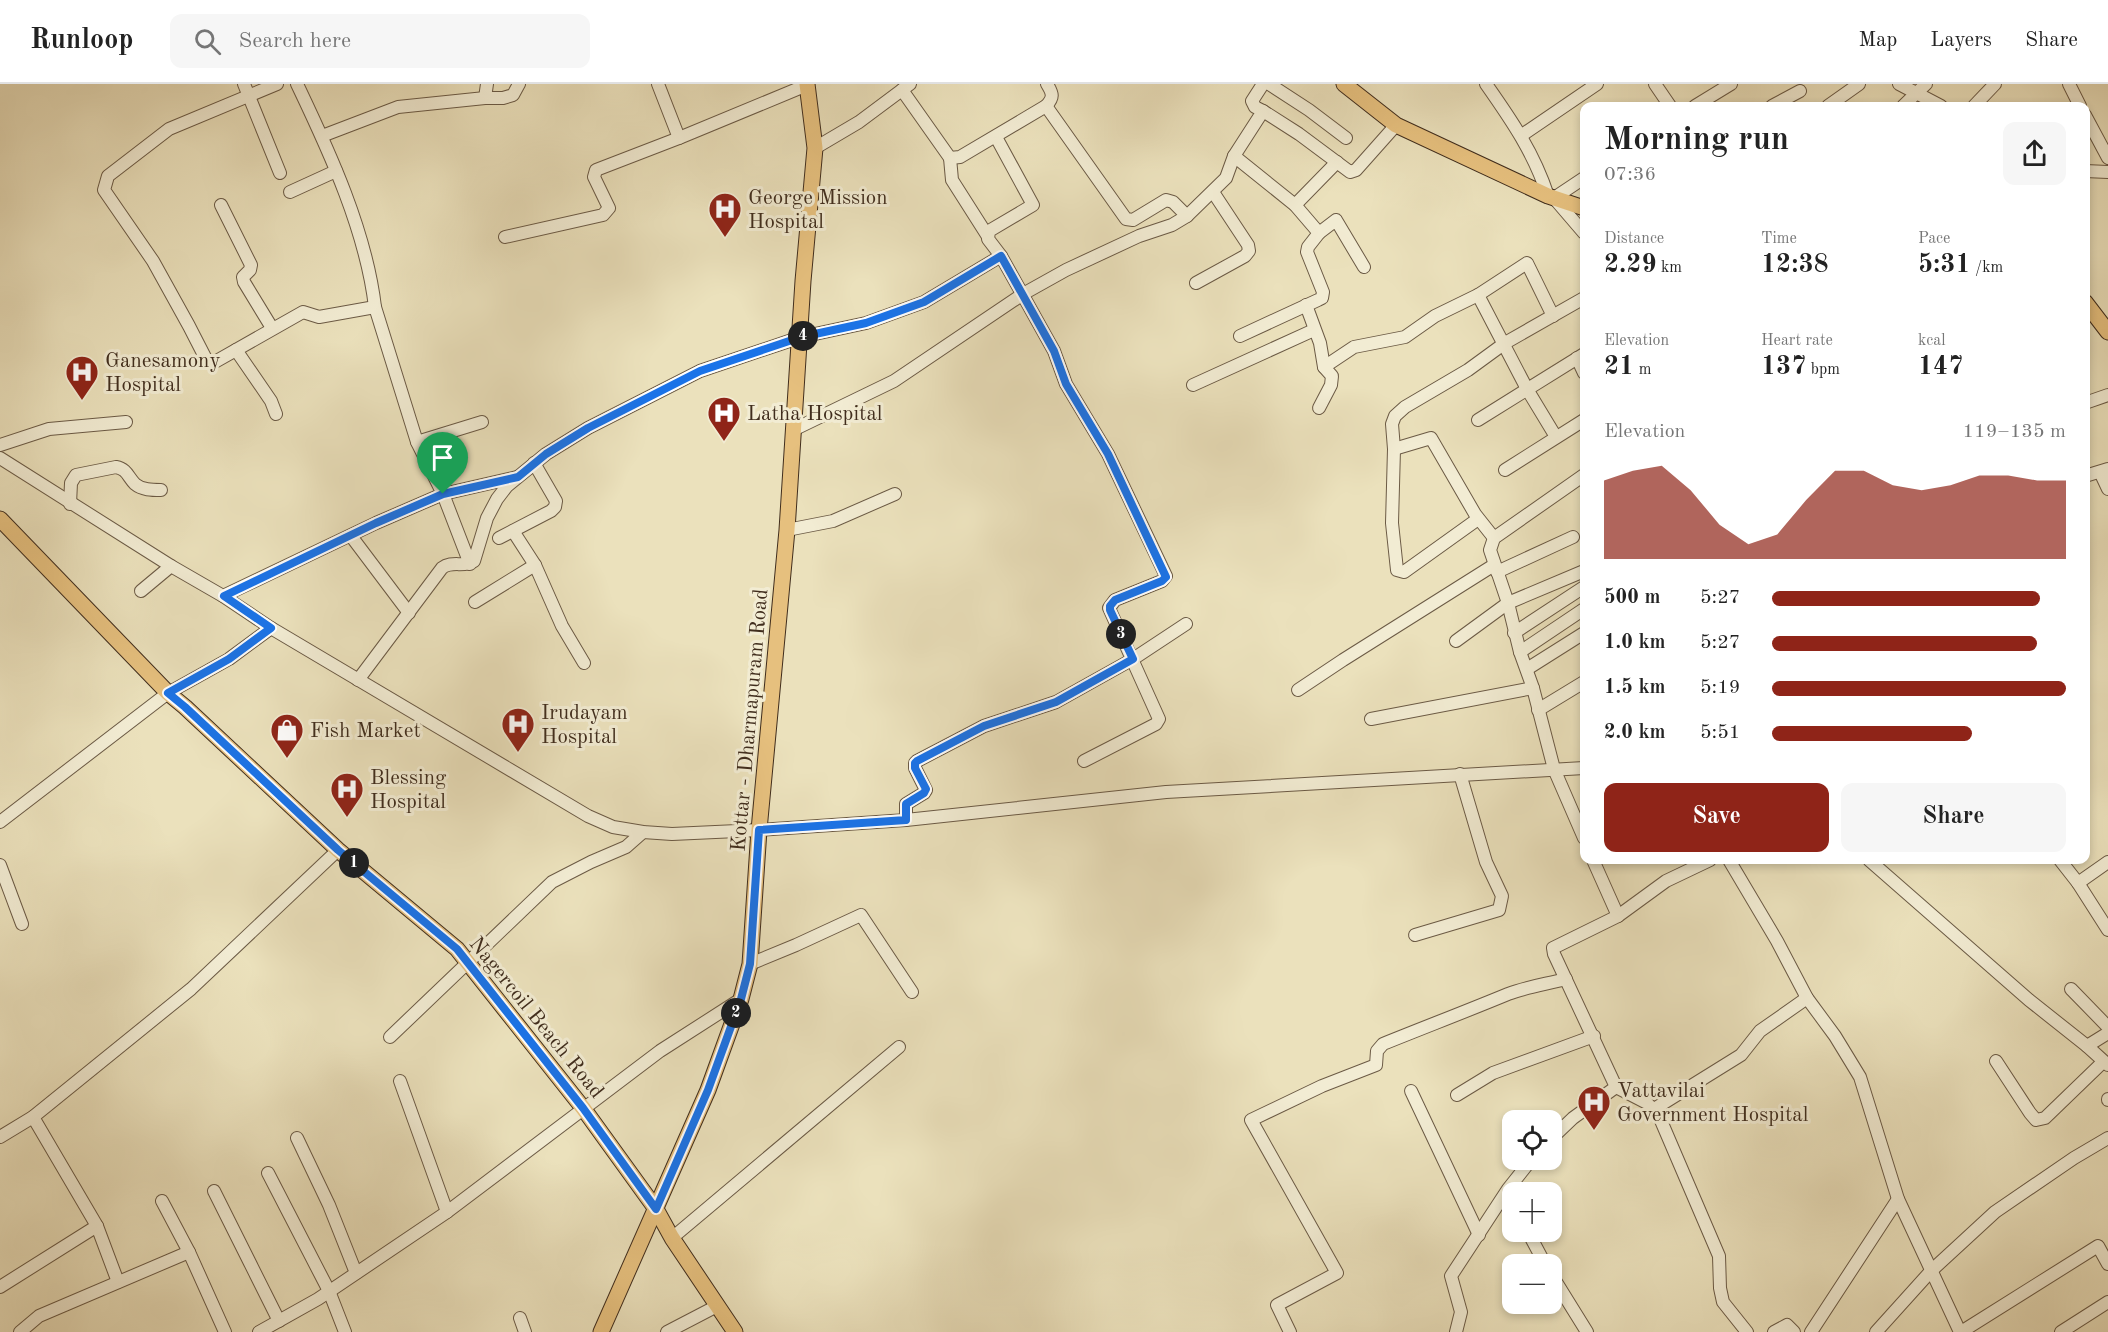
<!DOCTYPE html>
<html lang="en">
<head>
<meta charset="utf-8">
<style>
  body { margin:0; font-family:"Old Standard TT",serif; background:#f6f6f6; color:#222; height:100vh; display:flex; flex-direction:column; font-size:22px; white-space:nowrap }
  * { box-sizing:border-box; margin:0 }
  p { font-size:20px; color:#767676 }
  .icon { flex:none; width:33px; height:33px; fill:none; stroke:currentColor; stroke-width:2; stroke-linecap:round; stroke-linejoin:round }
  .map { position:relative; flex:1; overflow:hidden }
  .details { position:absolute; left:1580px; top:18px; width:510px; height:762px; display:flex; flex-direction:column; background:#fff; border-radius:12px; box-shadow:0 3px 9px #0003 }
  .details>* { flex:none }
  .fabs { position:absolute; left:1502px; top:1026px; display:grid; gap:12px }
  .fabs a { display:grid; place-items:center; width:60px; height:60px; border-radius:12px; background:#fff; box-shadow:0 3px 9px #0003; font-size:30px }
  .pin { position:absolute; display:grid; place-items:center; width:51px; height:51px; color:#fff; margin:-62px -26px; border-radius:50% 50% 50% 0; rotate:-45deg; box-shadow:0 0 6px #0007 }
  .pin .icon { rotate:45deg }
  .km { position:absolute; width:30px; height:30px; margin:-15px; border-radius:50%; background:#222; color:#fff; font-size:16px; line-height:30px; text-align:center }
  .round { display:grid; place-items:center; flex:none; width:63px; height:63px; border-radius:12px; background:#f6f6f6 }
  .overview { display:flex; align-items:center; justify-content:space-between; height:102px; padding:0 24px }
  h1 { font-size:33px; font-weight:800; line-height:45px }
  .stats { display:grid; grid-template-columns:repeat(3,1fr); gap:9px; height:102px; padding:6px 24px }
  .stats div { display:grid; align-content:center }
  .stats b { font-size:26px; font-weight:800 }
  .stats small { font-size:16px; font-weight:400 }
  .stats p { font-size:16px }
  .chart { height:168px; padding:12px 24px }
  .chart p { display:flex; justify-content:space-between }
  .chart svg { width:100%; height:108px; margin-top:6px; fill:#8f2418; opacity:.7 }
  .primary-button { display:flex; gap:12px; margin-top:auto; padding:12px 24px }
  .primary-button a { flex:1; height:69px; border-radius:12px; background:#8f2418; color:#fff; font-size:24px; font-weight:800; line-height:69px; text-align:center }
  .primary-button a+a { background:#f6f6f6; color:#222 }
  ul { padding:0 24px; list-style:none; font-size:20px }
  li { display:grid; grid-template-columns:96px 72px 1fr; align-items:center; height:45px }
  li i { height:15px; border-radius:8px; background:#8f2418 }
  header { display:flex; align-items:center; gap:36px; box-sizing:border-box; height:84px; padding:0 30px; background:#fff; border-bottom:2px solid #e0e0e0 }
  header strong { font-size:28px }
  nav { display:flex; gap:33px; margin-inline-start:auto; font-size:21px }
  .search { width:420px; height:54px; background:#f6f6f6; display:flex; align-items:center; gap:15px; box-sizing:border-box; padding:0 21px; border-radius:12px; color:#767676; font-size:22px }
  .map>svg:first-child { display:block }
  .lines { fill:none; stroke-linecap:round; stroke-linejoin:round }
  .minor-casing { stroke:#6b5a45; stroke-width:14 }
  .major-casing { stroke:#402d1d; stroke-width:17 }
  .minor { stroke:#f2ecd3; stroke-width:12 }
  .major { stroke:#e6c07e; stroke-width:15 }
  .route-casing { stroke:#fff; stroke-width:12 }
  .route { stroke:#1a73e8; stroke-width:8 }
  .labels { text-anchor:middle; stroke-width:6; stroke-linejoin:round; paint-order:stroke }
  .poi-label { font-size:21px; fill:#402d1d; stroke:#f2ecd3; text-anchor:start }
  .street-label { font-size:21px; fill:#402d1d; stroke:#f2ecd3 }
</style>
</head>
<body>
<header>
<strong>Runloop</strong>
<div class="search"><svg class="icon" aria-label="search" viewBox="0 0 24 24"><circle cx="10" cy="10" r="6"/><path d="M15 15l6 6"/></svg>Search here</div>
<nav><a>Map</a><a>Layers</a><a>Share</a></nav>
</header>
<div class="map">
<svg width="2108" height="1248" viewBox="0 0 2108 1248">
  <rect width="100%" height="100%" fill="#ebe1bc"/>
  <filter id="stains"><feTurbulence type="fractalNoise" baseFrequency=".00333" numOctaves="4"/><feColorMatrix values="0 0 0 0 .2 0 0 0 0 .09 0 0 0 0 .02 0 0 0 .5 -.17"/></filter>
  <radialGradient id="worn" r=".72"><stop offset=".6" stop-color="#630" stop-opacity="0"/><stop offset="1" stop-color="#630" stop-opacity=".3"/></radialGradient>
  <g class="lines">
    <defs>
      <g id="minor">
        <path d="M244 0 280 89"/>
        <path d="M277 0 169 45 108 92 104 106 153 177 189 242 208 279H213L303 228 319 233 375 223"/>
        <path d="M297 0C330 69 366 147 375 223L417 358 443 410 470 480"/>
        <path d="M658 0 679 54"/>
        <path d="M1269 0 1309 26 1346 54"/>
        <path d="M1486 0C1512 37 1534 69 1548 112"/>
        <path d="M1655 0 1670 22"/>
        <path d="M1899 0 1941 22"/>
        <path d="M2069 0 2080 22"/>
        <path d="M902 6 950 74 960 73 1046 22C1054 13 1053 10 1047 0"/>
        <path d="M485 14 487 0"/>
        <path d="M1046 22 1126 135 1133 136 1166 116 1173 118 1187 132"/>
        <path d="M1695 22 1731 0"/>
        <path d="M1772 22 1800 7"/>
        <path d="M1828 22 1859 0"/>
        <path d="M1903 22 1926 0"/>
        <path d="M1974 22 1995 0"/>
        <path d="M1263 27 1299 50 1350 88 1356 86 1396 41"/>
        <path d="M2085 31 2108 74"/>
        <path d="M1522 51 1597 0"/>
        <path d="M322 52 398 23 485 14H503L513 11 519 0"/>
        <path d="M996 53 1033 121 989 147 988 155 1001 172 1054 267 1066 300 1108 370 1166 492 1162 497 1115 516 1109 524 1159 635 1156 640 1084 677"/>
        <path d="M815 64 859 38 910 0"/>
        <path d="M1234 72 1295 121 1319 149 1308 163 1307 168 1323 208 1322 214 1318 216 1240 252"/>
        <path d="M950 74 952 96 987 151"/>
        <path d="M2085 87 2108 88"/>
        <path d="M1584 94 1554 114 1584 149"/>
        <path d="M290 108 336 87"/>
        <path d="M221 121 251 181 250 186 243 193 244 198 272 244"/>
        <path d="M1295 121 1337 78"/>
        <path d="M1319 149 1336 136 1364 183"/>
        <path d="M505 153 603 131 609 124 594 93 596 86 679 54 807 1"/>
        <path d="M1196 199 1245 172 1249 167 1248 161 1213 108"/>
        <path d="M1478 211 1527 305 1556 353"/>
        <path d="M1306 221 1320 259 1324 283 1332 292 1331 301 1319 324"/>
        <path d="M236 266 271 317 276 330"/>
        <path d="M1577 274 1584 289"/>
        <path d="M1324 283 1354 263 1405 253 1435 232 1478 211 1527 179 1553 232"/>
        <path d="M1193 301 1314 246"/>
        <path d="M2085 319 2108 311"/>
        <path d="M1478 336 1584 270"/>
        <path d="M795 345 894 297 1023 210 1066 186 1139 152 1172 141 1187 132 1226 94 1234 72 1263 27 1255 23 1252 17 1263 0"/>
        <path d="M417 358 482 338"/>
        <path d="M0 361 49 345 126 338"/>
        <path d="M1394 365 1431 354 1475 430 1494 454"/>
        <path d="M0 374 171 482 223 512 271 544 588 732 613 743 643 748 672 750 759 746 906 736 1166 708 1584 684"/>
        <path d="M1505 386 1584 336"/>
        <path d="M2100 388 2108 405"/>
        <path d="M1584 391 1494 454 1490 466 1508 519 1520 568 1533 604 1554 685 1584 754"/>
        <path d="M2085 392 2108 385"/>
        <path d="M70 420 71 399 76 391 116 383C127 385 128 393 135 400 142 406 152 406 161 406"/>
        <path d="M1478 435 1404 488 1397 486 1392 439 1394 365 1392 340 1395 332 1405 323 1468 286 1505 259 1584 214"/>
        <path d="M787 446 833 437 895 410"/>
        <path d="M513 447 535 481 562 542 584 579"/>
        <path d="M351 452 409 529"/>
        <path d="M499 454 551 427 555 423 556 417 534 379"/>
        <path d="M1497 488 1573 453"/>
        <path d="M141 507 171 482"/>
        <path d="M223 512 376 439 443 410 517 393"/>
        <path d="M475 518 535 481"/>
        <path d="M1514 549 1584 503"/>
        <path d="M1456 557 1508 519 1584 487"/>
        <path d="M1520 568 1584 525"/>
        <path d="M1527 585 1584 549"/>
        <path d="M358 596 442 484C452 476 464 484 474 477L487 434 497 415 507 402 546 370 588 344 700 287 801 253 866 239 924 218 1001 172"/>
        <path d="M1298 606 1343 576 1494 481"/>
        <path d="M1538 626 1584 598"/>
        <path d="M1371 635 1533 604"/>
        <path d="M906 736V720L924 709 926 706 915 684V679L917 677 984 642 1056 618 1133 575 1186 540"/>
        <path d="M0 738 168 609 229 575 271 544"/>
        <path d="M1593 776 1618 832"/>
        <path d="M1729 776 1777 857 1807 914 1835 952 1860 993 1898 1115 1960 1248"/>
        <path d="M1869 776 2029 916 2087 962 2108 981"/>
        <path d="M2060 776 2078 799 2108 846"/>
        <path d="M0 781 22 840"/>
        <path d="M2078 799 2108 778"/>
        <path d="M1415 851 1499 826 1502 812 1486 778 1460 690"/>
        <path d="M750 880 796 861 861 831 912 908"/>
        <path d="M2071 905 2108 943"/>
        <path d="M390 953 552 798 591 778 626 763 643 748"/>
        <path d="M2087 962 2108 949"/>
        <path d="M1996 977 2030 1029 2036 1036 2045 1034 2103 978"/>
        <path d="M400 997 447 1128"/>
        <path d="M1616 1003 1647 1019 1659 1032 1719 1172 1720 1204 1723 1218 1747 1248"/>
        <path d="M1411 1007 1479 1151"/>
        <path d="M1457 1011 1493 989 1594 952"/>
        <path d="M2108 1015V1016"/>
        <path d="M1654 1025 1741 971 1760 947 1807 914"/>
        <path d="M33 1033 97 1142 118 1198"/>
        <path d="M0 1053 33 1033 191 905 338 766"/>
        <path d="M297 1054 329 1121 356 1189"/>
        <path d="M1551 1055 1573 1034 1616 1003 1554 870 1553 864 1618 832 1666 797 1710 776"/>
        <path d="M268 1089 329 1207 345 1248"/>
        <path d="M214 1107 279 1237"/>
        <path d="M162 1117 189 1168 225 1248"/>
        <path d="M1528 1148 1545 1180"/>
        <path d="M672 1154 899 963"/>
        <path d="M1551 1190 1587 1248"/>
        <path d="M0 1203 97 1142"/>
        <path d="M520 1234 525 1248"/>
        <path d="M20 1248 39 1232 189 1168"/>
        <path d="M259 1248 318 1215 447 1128 660 967 741 915"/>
        <path d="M667 1248 717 1222"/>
        <path d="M1290 1248 1277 1221 1337 1189 1251 1036 1322 1002 1376 981 1377 967 1383 960C1425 943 1467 927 1508 910 1526 903 1547 900 1566 895"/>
        <path d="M1456 1248 1461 1228 1451 1192 1508 1105 1531 1076"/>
        <path d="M1774 1248 1787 1241 1794 1248"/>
        <path d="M1811 1248 1898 1115"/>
        <path d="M1876 1248 1931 1187 1995 1128 2074 1074 2108 1054"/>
        <path d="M1961 1248 2098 1162 2108 1180"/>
        <path d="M2061 1248 2108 1218"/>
      </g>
      <g id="major">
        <path d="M1344 0 1396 41 1548 112 1584 124"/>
        <path d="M2085 218 2108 248"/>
        <path d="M0 435 168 609 185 623 338 766 457 865 583 1024 656 1125 672 1154 735 1248"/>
        <path d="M601 1248 708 1006 741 915 750 880 759 746 787 446 803 197 815 64 807 0"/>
      </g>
    </defs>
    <use href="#minor" class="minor-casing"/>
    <use href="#major" class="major-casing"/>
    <use href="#minor" class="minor"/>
    <use href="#major" class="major"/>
  </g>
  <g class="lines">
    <defs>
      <path id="route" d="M1001 172 1054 267 1066 300 1108 370 1166 493 1162 497 1115 516 1110 522V526L1133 575 1056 618 984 642 917 677 915 679V684L926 705 924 709 906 720V736L759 746 750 880 741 915 708 1006 656 1125 583 1024 457 865 338 766 185 623 168 609 229 575 271 544 224 512 376 439 443 410 518 393 546 370 588 344 700 287 801 253 866 239 924 218Z"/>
    </defs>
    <use href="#route" class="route-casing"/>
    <use href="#route" class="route"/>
  </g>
  <defs>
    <symbol id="hospital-pin" viewBox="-11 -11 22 30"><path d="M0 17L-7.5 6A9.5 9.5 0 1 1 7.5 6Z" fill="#8f2418" stroke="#f2ecd3"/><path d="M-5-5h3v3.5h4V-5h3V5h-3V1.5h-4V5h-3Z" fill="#fff"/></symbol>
    <symbol id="shop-pin" viewBox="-11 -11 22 30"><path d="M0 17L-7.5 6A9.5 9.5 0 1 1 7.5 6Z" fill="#8f2418" stroke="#f2ecd3"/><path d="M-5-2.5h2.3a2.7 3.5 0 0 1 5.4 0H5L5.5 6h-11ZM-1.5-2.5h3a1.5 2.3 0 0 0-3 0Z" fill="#fff"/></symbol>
  </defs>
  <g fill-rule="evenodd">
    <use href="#hospital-pin" x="706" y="106" width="38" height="52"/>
    <use href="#hospital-pin" x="63" y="269" width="38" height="52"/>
    <use href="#hospital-pin" x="705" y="310" width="38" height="52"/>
    <use href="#hospital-pin" x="499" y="621" width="38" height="52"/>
    <use href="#shop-pin" x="268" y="627" width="38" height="52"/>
    <use href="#hospital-pin" x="328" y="686" width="38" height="52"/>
    <use href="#hospital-pin" x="1575" y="999" width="38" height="52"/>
  </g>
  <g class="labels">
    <g class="poi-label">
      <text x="748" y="120">George Mission<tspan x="748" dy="24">Hospital</tspan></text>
      <text x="105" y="283">Ganesamony<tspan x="105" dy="24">Hospital</tspan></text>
      <text x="747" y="336">Latha Hospital</text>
      <text x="541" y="635">Irudayam<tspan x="541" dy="24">Hospital</tspan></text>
      <text x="310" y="653">Fish Market</text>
      <text x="370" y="700">Blessing<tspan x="370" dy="24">Hospital</tspan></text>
      <text x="1617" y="1013">Vattavilai<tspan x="1617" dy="24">Government Hospital</tspan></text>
    </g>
    <g class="street-label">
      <text transform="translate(749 636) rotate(-85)" y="7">Kottar - Dharmapuram Road</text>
      <text transform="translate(537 933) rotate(51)" y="7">Nagercoil Beach Road</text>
    </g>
  </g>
  <rect width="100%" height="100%" filter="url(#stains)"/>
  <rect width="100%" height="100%" fill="url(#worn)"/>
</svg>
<div class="fabs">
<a><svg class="icon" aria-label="locate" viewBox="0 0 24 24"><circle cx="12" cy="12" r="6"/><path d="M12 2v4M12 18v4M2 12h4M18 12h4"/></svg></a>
<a>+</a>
<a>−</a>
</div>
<div class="pin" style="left:443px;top:410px;background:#1e9e55"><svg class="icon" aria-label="arrive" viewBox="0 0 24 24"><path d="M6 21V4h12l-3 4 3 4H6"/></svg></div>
<b class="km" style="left:354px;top:779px">1</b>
<b class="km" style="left:736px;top:929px">2</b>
<b class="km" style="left:1121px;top:550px">3</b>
<b class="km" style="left:803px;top:252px">4</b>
<section class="details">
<div class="overview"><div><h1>Morning run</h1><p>07:36</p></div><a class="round"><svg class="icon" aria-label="share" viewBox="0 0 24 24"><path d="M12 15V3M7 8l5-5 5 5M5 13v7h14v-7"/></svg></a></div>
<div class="stats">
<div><p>Distance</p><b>2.29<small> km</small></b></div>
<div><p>Time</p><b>12:38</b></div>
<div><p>Pace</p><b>5:31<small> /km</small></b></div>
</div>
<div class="stats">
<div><p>Elevation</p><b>21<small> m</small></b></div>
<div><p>Heart rate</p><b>137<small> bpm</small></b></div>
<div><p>kcal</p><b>147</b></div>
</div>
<div class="chart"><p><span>Elevation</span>119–135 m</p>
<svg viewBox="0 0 160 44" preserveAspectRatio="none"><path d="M0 44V12L10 8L20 6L30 16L40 30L50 38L60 34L70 20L80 8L90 8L100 14L110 16L120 14L130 10L140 10L150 12L160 12V44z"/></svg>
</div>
<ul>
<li><b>500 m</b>5:27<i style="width:91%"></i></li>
<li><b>1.0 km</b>5:27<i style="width:90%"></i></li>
<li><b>1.5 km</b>5:19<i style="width:100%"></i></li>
<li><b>2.0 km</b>5:51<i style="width:68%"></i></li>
</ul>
<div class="primary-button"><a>Save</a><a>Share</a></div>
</section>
</div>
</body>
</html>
